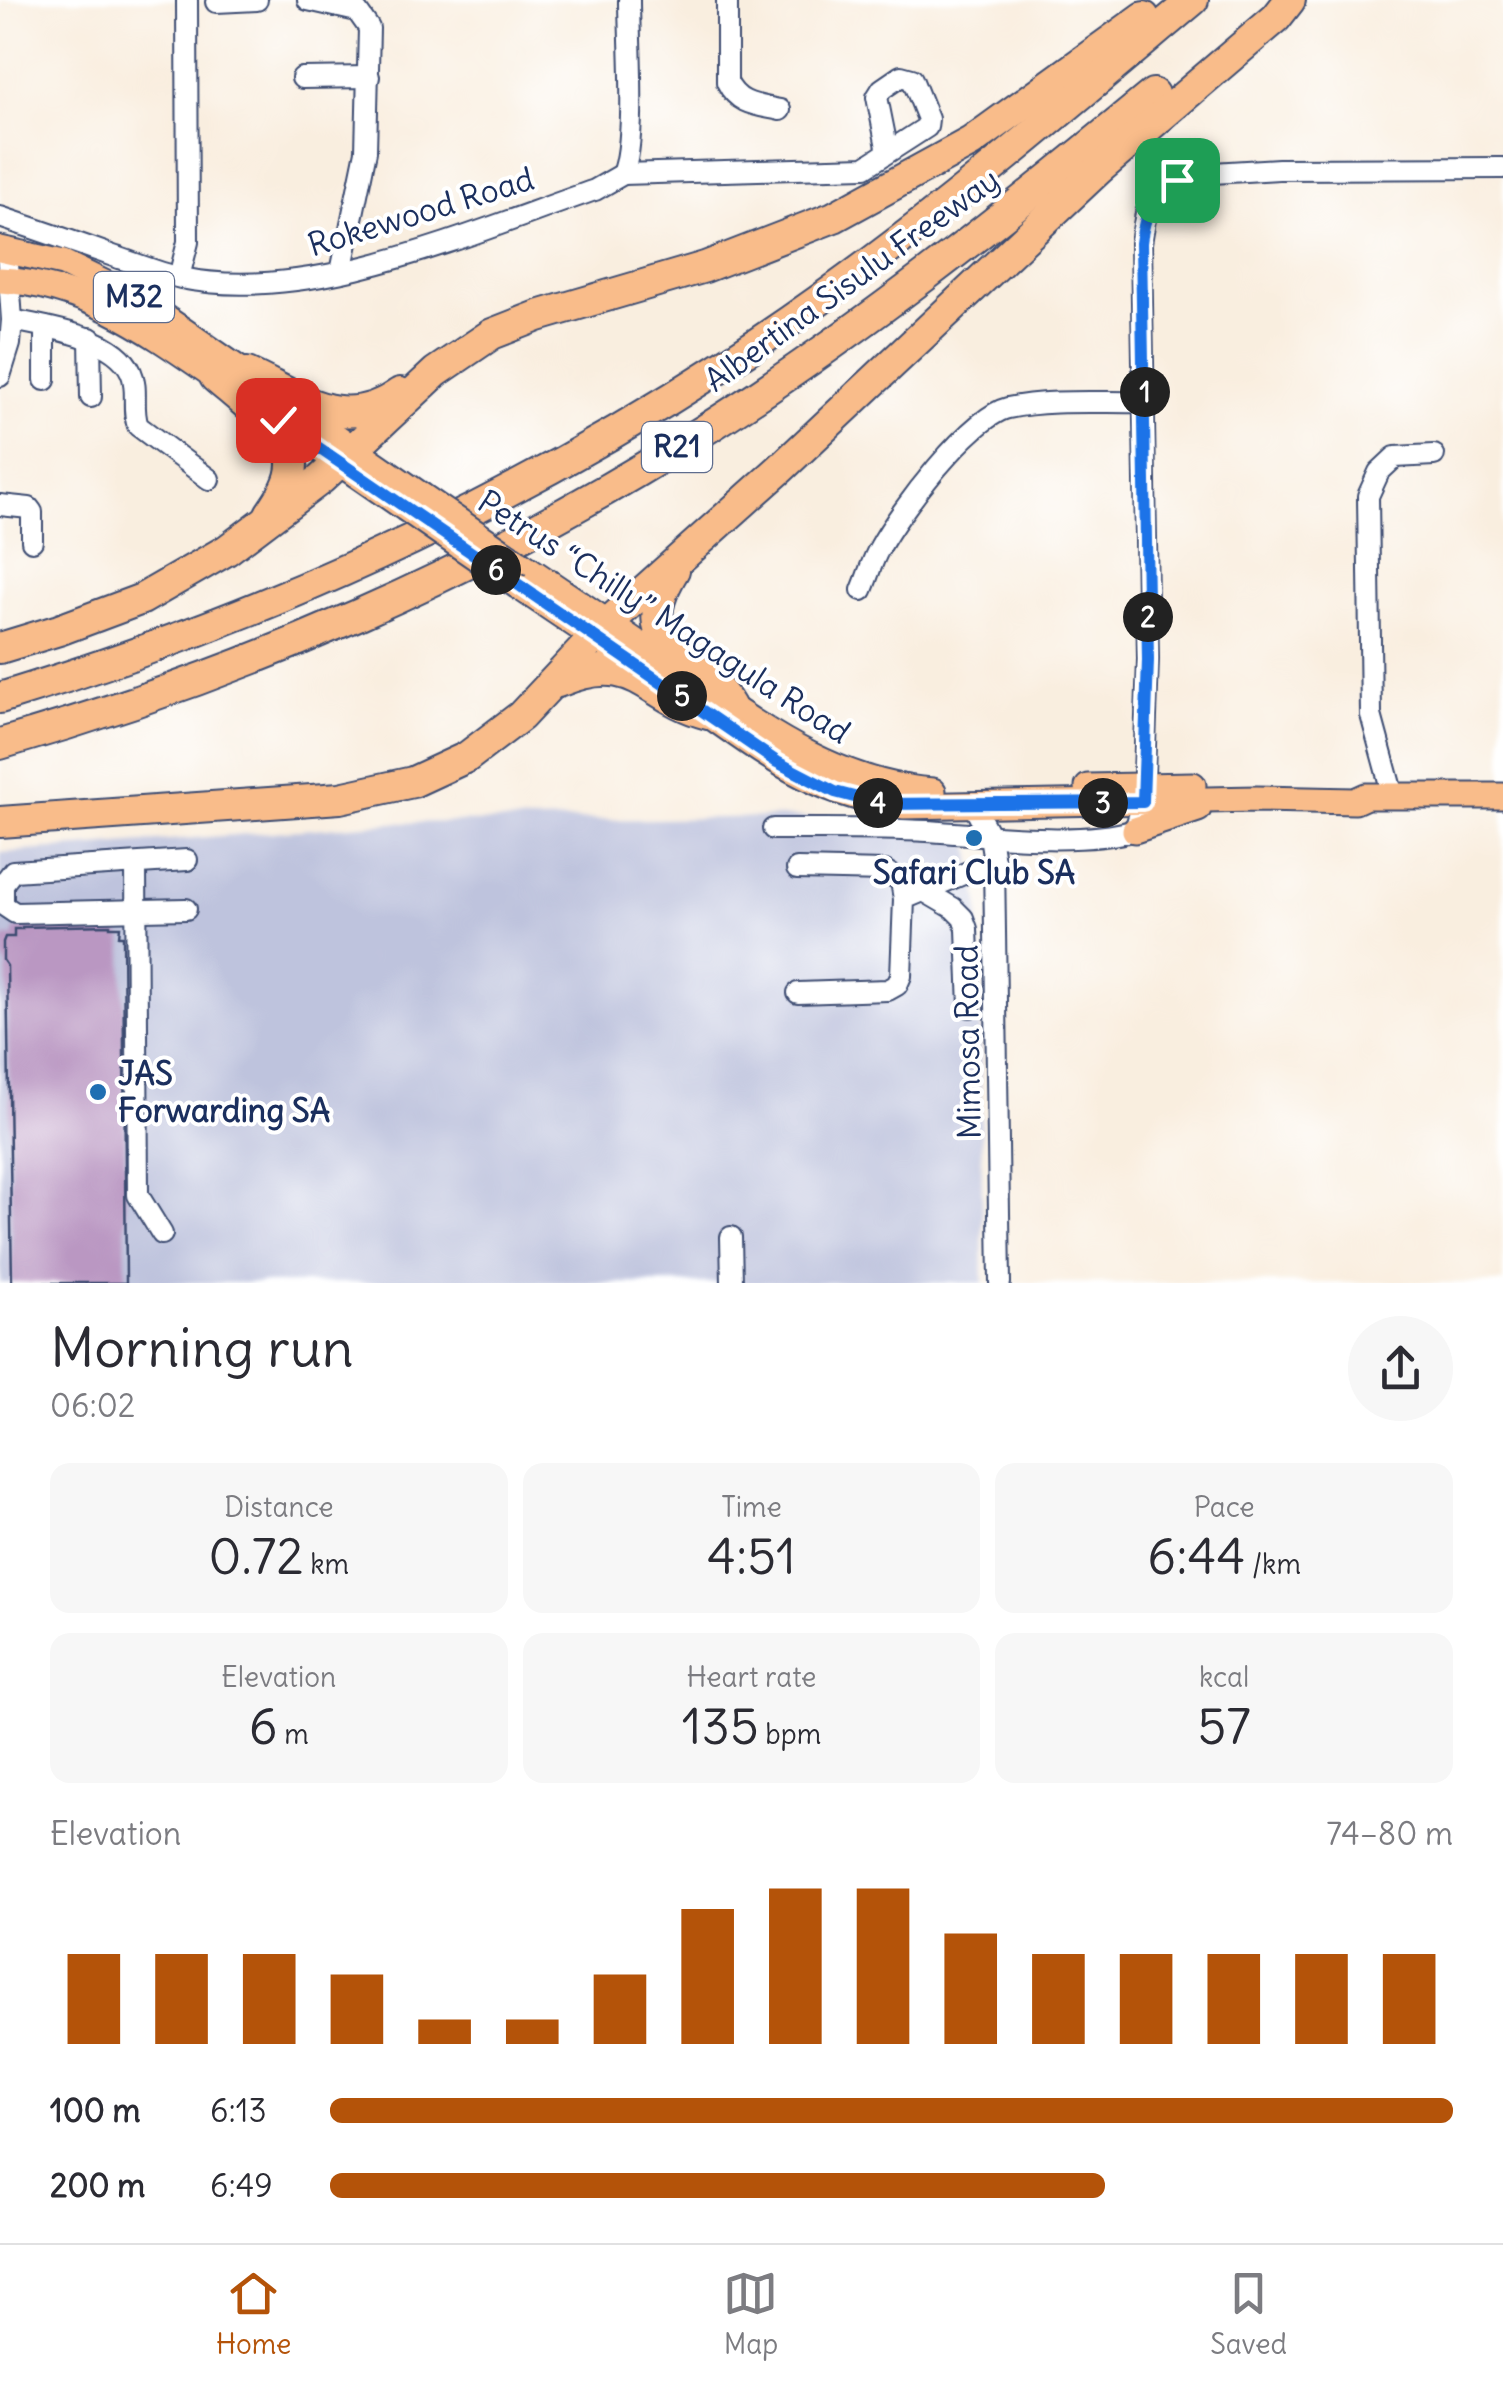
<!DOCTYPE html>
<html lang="en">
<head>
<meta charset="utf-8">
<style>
  body { margin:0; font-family:Delius,sans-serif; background:#f7f7f7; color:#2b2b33; height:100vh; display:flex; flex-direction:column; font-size:38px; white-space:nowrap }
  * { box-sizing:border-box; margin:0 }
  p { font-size:32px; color:#7c7c81 }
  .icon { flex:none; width:55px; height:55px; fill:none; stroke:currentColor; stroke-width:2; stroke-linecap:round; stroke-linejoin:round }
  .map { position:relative; height:1283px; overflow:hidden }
  .side { display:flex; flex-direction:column; background:#fff; flex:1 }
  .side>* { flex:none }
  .pin { position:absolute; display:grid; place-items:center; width:85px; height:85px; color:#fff; margin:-42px; border-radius:20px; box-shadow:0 5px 15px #0006 }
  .km { position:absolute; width:50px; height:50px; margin:-25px; border-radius:50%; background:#222; color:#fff; font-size:28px; line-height:50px; text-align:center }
  .round { display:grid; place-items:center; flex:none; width:105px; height:105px; border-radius:52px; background:#f7f7f7 }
  .head { display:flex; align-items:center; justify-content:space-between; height:170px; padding:0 50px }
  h1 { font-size:55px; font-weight:600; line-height:75px }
  .metrics { display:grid; grid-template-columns:repeat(3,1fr); gap:15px; height:170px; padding:10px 50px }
  .metrics div { display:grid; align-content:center; border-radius:20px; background:#f7f7f7; text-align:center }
  .metrics b { font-size:50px; font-weight:600 }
  .metrics small { font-size:28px; font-weight:400 }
  .metrics p { font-size:28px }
  .chart { height:280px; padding:20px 50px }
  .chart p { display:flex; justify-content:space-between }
  .chart svg { width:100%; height:180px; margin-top:10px; stroke:#b45309; stroke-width:6 }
  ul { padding:0 50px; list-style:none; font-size:32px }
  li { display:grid; grid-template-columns:160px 120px 1fr; align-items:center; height:75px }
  li i { height:25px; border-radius:12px; background:#b45309 }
  .menu { display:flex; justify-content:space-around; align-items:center; height:140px; border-top:2px solid #e1e1e2; background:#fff; font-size:28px; color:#7c7c81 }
  .menu a { display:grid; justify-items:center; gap:5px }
  .menu .selected { color:#b45309 }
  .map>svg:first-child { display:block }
  .industrial { fill:#bec3dd }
  .building { fill:#ba97c2 }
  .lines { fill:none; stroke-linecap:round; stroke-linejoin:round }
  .minor-casing { stroke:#3c4c71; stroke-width:24 }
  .major-casing { stroke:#3c4c71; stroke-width:29 }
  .highway-casing { stroke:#3c4c71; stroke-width:34 }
  .minor { stroke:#fff; stroke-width:20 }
  .major { stroke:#f9bc8a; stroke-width:25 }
  .highway { stroke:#f9bc8a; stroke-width:30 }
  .major-bridge-casing { stroke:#3c4c71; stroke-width:29; stroke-linecap:butt }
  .major-bridge { stroke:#f9bc8a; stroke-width:25 }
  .route-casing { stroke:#fff; stroke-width:20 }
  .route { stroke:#1a73e8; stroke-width:12 }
  .poi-dot { fill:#1f6fb2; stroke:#fff; stroke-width:4 }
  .labels { text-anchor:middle; stroke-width:8; stroke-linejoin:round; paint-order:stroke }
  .shield { fill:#fff; stroke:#5f6d8e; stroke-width:2.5 }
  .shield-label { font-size:30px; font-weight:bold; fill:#1b2f5e }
  .street-label { font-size:32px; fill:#1b2f5e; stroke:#fff }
  .poi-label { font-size:32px; font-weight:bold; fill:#1b2f5e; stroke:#fff }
</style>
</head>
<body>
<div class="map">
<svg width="1503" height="1283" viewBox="0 0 1503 1283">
  <rect width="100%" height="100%" fill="#fff"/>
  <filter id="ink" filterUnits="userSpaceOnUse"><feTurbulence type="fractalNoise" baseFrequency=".01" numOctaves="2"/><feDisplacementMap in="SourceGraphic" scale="20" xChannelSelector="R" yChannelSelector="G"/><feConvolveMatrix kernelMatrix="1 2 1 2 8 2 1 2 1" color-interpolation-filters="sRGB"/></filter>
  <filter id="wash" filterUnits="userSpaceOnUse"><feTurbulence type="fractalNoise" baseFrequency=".0048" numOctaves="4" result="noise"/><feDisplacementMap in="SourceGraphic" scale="40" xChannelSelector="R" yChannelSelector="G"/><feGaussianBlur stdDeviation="2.25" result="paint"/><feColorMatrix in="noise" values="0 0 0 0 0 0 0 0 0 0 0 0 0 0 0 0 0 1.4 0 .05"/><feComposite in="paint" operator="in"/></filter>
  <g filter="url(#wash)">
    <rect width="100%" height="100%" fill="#f9eedf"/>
    <path class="industrial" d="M786 817 967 826 979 902 983 1283H0V853L391 823Z"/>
    <g id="blocks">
      <path class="building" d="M110 925V927H120L119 936H123L126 1283H12L7 966 3 960V942L5 937H14V929H22V927Z"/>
    </g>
  </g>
  <g filter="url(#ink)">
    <use href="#blocks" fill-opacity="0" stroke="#3c4c71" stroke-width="2.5"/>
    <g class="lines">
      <defs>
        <g id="minor">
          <path d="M308 0 357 11 369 28 366 151 341 272"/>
          <path d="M727 0V82C738 105 757 105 780 110"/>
          <path d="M216 2 257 0"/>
          <path d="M302 78 369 77"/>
          <path d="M623 174 865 167 927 127 928 119 912 79 901 76 882 89 877 97 888 152"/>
          <path d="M623 174C637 138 629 43 629 0"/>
          <path d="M0 217C39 230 77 243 116 257 137 264 159 273 181 278 312 305 472 232 595 190L623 174"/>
          <path d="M179 277 188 242 187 0"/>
          <path d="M12 320C46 327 115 336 131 372 139 389 131 409 138 426L209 479"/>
          <path d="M90 338 91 397"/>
          <path d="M0 376 10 344 12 320 7 250"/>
          <path d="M45 380V327"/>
          <path d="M0 505 29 508 32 512V541"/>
          <path d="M862 590C868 576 872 560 880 547 899 512 970 417 1008 408 1049 399 1103 403 1145 402"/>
          <path d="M1393 796 1371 715 1368 496 1379 472 1395 457 1434 455"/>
          <path d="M973 805 990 836 994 861 1000 1283"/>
          <path d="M773 829C824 829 876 828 927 831 985 835 1081 846 1135 830L1143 803 1148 659 1141 243 1146 213 1153 201 1177 180 1196 174 1279 169 1503 168"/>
          <path d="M136 864 138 1195 162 1234"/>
          <path d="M797 869 885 871 901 881 904 899"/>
          <path d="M924 891 953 908 963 918 967 929 970 1007"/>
          <path d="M186 909 15 913 3 905V884L13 871 187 860"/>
          <path d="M798 993 888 990 897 985 901 976 904 899 994 861"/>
          <path d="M731 1237 732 1283"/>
        </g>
        <g id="major">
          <path d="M0 249 63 263 139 300 419 494"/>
          <path d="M0 280C91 284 160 339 232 388"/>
          <path d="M269 414 405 508"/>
          <path d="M518 562C571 597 623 633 675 669 756 724 833 784 933 791"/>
          <path d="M518 586 655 678"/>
          <path d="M692 703C762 751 816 797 904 806L1257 799 1355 801 1366 796H1503"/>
          <path d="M1088 787 1193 785"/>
          <path d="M1135 830 1198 809"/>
        </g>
        <g id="highway">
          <path d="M247 373C302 398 343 434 400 393"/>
          <path d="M215 377C235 395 292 437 292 464 292 483 280 499 270 514"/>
          <path d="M674 570C624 652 698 651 730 706"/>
          <path d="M0 648 59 630 142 599 227 550 321 479 436 372 492 334 538 316 705 267 834 217 971 142 1144 17"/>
          <path d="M558 682C638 649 643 697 708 714"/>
          <path d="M0 698C257 620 502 509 727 363 893 256 1043 126 1193 0"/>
          <path d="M0 744C242 675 479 572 692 438 855 336 1005 216 1153 94"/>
          <path d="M0 822 340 798 413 782 467 757 521 716 608 623 780 469 1099 169 1276 18 1290 0"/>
        </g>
      </defs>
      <use href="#minor" class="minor-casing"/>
      <use href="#major" class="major-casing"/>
      <use href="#highway" class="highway-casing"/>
      <use href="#minor" class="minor"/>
      <use href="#major" class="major"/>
      <use href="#highway" class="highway"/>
      <defs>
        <g id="major-bridge">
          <path d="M419 494 518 562"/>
          <path d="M405 508 518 586"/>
        </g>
      </defs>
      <use href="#major-bridge" class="major-bridge-casing"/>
      <use href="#major-bridge" class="major-bridge"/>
    </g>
  </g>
  <g class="lines" filter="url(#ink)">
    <defs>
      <path id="route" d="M278 420 777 762 835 792 881 804 1143 802 1148 660 1141 243C1144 214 1153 197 1177 180"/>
    </defs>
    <use href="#route" class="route-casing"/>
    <use href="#route" class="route"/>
  </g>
  <g class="poi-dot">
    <circle cx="974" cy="838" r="10"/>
    <circle cx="98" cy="1092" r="10"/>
  </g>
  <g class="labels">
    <g class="shield">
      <rect x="94" y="272" width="80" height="50" rx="8"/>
      <rect x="642" y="422" width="70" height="50" rx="8"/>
    </g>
    <g class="shield-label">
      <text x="134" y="307">M32</text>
      <text x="677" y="457">R21</text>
    </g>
    <g class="street-label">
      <text transform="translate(421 212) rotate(-17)" y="11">Rokewood Road</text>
      <text transform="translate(852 280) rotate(-36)" y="11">Albertina Sisulu Freeway</text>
      <text transform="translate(664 617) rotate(33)" y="11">Petrus “Chilly” Magagula Road</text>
      <text transform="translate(968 1042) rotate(-91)" y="11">Mimosa Road</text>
    </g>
    <g class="poi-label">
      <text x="974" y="884">Safari Club SA</text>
      <text x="118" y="1085" text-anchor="start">JAS<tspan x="118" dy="37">Forwarding SA</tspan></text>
    </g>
  </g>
</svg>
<div class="pin" style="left:1177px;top:180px;background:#1e9e55"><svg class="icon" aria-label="arrive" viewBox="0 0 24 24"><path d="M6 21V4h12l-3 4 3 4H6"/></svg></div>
<div class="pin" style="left:278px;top:420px;background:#d93025"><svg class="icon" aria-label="check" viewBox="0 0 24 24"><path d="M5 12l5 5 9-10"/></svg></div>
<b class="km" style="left:1145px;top:392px">1</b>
<b class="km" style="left:1148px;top:617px">2</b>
<b class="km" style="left:1103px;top:803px">3</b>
<b class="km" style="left:878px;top:803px">4</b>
<b class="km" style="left:682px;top:696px">5</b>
<b class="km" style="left:496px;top:570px">6</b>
</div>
<section class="side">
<div class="head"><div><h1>Morning run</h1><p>06:02</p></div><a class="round"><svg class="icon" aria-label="share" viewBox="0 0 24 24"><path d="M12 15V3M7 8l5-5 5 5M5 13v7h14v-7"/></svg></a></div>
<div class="metrics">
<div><p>Distance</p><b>0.72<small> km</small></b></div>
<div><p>Time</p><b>4:51</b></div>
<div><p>Pace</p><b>6:44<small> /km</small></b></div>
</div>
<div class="metrics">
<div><p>Elevation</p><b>6<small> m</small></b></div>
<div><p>Heart rate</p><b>135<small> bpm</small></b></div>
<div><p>kcal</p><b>57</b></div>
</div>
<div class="chart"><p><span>Elevation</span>74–80 m</p>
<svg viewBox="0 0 160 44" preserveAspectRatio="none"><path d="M5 44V22M15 44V22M25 44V22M35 44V27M45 44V38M55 44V38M65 44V27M75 44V11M85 44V6M95 44V6M105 44V17M115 44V22M125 44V22M135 44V22M145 44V22M155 44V22"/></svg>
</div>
<ul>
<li><b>100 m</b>6:13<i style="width:100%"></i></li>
<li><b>200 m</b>6:49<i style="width:69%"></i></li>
</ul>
</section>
<nav class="menu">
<a class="selected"><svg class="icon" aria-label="home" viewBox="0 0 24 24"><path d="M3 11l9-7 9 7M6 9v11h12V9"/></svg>Home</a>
<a><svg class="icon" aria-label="map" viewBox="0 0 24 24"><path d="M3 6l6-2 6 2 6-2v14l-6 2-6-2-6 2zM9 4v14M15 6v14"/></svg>Map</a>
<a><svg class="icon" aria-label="saved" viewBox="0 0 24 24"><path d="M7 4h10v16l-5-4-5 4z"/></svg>Saved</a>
</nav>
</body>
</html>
